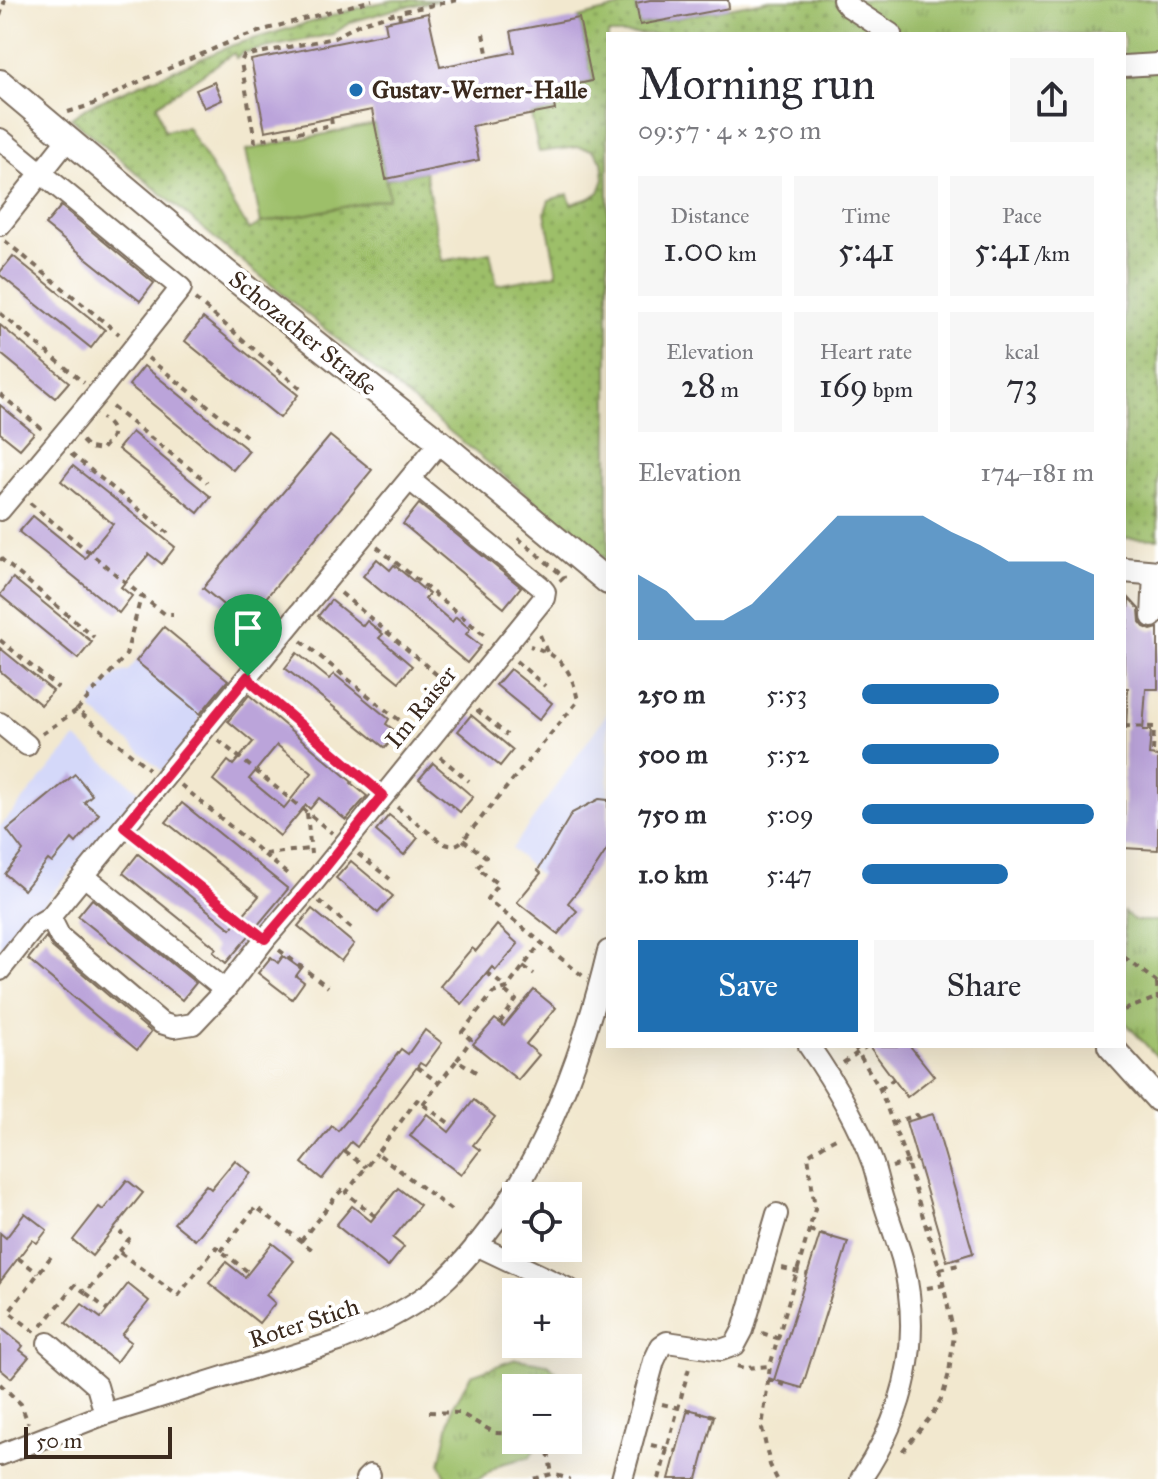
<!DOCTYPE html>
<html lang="en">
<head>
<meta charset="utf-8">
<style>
  body { margin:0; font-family:"IM FELL Great Primer",serif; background:#f7f7f7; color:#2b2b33; height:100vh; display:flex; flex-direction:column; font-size:30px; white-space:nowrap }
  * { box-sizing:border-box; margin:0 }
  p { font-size:26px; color:#7c7c81 }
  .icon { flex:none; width:44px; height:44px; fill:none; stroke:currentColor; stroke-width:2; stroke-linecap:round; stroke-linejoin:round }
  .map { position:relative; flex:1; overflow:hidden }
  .side { position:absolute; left:606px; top:32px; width:520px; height:1016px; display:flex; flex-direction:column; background:#fff; border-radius:0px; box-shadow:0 8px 32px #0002 }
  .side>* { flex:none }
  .fabs { position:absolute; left:502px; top:1182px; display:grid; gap:16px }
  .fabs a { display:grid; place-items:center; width:80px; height:80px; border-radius:0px; background:#fff; box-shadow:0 8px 32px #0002; font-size:40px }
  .scale { position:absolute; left:24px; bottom:20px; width:148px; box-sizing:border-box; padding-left:8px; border:4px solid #3b2a1e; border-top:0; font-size:22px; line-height:28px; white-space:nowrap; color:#3b2a1e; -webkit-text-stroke:6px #fff; paint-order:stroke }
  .pin { position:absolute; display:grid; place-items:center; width:68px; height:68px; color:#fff; margin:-82px -34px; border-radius:50% 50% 50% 0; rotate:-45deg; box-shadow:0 0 8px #0007 }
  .pin .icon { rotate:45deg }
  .round { display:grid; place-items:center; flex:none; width:84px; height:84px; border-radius:0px; background:#f7f7f7 }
  .summary { display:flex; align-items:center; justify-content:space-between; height:136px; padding:0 32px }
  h1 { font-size:44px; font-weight:600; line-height:60px }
  .stats { display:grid; grid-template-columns:repeat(3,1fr); gap:12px; height:136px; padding:8px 32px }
  .stats div { display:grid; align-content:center; border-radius:0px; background:#f7f7f7; text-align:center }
  .stats b { font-size:34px; font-weight:600 }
  .stats small { font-size:22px; font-weight:400 }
  .stats p { font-size:22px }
  .chart { height:224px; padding:16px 32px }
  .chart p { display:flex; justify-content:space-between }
  .chart svg { width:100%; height:144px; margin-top:8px; fill:#1f6fb2; opacity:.7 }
  .button { display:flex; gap:16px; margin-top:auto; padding:16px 32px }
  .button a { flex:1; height:92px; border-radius:0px; background:#1f6fb2; color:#fff; font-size:32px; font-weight:600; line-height:92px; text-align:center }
  .button a+a { background:#f7f7f7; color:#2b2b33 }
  ul { padding:0 32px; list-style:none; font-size:26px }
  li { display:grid; grid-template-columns:128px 96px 1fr; align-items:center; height:60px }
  li i { height:20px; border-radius:10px; background:#1f6fb2 }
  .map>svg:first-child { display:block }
  .built { fill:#d4d8f9 }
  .grass { fill:url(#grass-dots); stroke:#6c7444; stroke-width:2 }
  .park { fill:url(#park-tufts); stroke:#6c7444; stroke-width:2 }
  .pitch { fill:#9dbf69; stroke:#6c7444; stroke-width:2 }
  .building { fill:#bba4da; fill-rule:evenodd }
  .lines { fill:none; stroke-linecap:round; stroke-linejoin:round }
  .minor-casing { stroke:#7b6c5c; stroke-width:24 }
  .major-casing { stroke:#7b6c5c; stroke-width:28 }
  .path { stroke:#7b6c5c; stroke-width:4; stroke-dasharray:6 6; stroke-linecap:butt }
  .minor { stroke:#fff; stroke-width:20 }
  .major { stroke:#fff; stroke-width:24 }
  .route-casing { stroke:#fff; stroke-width:16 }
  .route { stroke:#e11d48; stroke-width:10 }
  .poi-dot { fill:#1f6fb2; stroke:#fff; stroke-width:3 }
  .labels { text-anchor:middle; stroke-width:8; stroke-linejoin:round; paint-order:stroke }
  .poi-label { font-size:24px; font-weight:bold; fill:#3b2a1e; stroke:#fff; text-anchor:start }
  .street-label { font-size:24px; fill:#3b2a1e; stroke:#fff }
</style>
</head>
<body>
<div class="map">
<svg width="1158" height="1479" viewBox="0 0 1158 1479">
  <defs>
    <pattern id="grass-dots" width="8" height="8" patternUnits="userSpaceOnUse" patternTransform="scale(2)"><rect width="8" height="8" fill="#9dbf69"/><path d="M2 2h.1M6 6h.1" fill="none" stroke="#819b56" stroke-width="1.8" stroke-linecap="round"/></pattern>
    <pattern id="park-tufts" width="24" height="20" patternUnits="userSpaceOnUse" patternTransform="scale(2)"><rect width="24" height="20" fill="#9dbf69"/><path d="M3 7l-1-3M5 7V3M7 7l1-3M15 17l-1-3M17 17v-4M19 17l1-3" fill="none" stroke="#819b56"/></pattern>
  </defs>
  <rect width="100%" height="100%" fill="#fff"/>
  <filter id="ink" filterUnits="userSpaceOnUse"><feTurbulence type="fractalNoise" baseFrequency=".0125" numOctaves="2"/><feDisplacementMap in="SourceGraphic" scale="16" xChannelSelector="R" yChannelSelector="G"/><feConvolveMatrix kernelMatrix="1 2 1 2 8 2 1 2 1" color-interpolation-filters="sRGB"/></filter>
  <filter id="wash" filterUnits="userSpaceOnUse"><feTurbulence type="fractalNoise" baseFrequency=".006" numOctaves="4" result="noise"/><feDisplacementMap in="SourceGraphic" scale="32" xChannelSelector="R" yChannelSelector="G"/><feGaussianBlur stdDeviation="1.8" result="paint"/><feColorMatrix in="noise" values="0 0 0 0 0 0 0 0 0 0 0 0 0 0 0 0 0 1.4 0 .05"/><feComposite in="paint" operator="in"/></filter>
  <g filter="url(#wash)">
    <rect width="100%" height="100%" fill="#f2e8cf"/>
    <g class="built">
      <path d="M164 627 228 681 200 714 199 725 162 771 92 710 93 698 118 673 128 671Z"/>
      <path d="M608 712V848L568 903 512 849Z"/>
      <path d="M76 738 140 792 0 955V827Z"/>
    </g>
    <g class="grass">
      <path d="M394 0H440L399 8 351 22 333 34 242 53 236 58 234 53 157 105 164 131 187 127 249 230 261 223 389 198 386 179 425 171 442 261 490 252 497 285 557 274 545 212 549 200 568 194 571 204 590 198 599 192 604 179 602 161 593 150 578 147 539 152 531 115 555 110 551 90 592 81 579 18 635 3V0H650L636 3 641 25 770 0H843L891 34H608V561L236 256 71 118 91 105 233 45 369 5Z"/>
      <path d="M1158 64V539L1124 538V66Z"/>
    </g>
    <g class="park">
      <path d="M843 0H1158V64L1124 66V34H891Z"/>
      <path d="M1124 912 1135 921H1158V1058L1124 1021Z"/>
      <path d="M516 1359 548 1364 570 1385 568 1394V1388H516V1440H541L530 1457 501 1464 479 1479H447L440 1464 453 1405 471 1375Z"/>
    </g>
    <path class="pitch" d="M375 124 389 198 261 223 246 150Z"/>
    <g id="blocks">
      <g class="building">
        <path d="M650 0H728L729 8 640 25 636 3Z"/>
        <path d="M428 13 440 67 515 52 511 31 579 18 592 81 551 90 555 110 472 126 479 160 386 179 372 110 265 131 251 60 387 33 385 22Z"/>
        <path d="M214 82 222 100 204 108 196 90Z"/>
        <path d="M61 206 154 283 140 301 45 225Z"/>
        <path d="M13 256 105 330 91 348 0 275V272Z"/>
        <path d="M203 318 298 395 280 418 185 341Z"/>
        <path d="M0 325 69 382 55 398 0 353Z"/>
        <path d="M144 366 249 451 233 470 129 385Z"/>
        <path d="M0 405 34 433 20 449 0 433Z"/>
        <path d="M132 432 211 497 198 513 118 449Z"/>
        <path d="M330 436 372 470 245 623 203 588Z"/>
        <path d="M73 466 175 547 162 564 149 554 121 587 132 596 119 613 19 532 33 516 85 558 113 524 61 481Z"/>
        <path d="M419 504 521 587 504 608 403 524Z"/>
        <path d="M377 559 390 570 394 565 429 594 425 599 452 622 456 617 470 629 466 634 481 646 467 663 363 576Z"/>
        <path d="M13 578 92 642 78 659 0 595Z"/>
        <path d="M1129 598 1139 609 1140 622 1144 627 1151 630 1158 628V689H1146L1143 730H1151L1149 755 1158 756V850L1124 848V729H1126L1128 688H1124V628H1127Z"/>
        <path d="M331 600 363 626 367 621 383 634 379 638 412 666 399 682 318 616Z"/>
        <path d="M164 627 228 680 200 714 136 661Z"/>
        <path d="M0 648 53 691 41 705 0 671Z"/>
        <path d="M297 653 329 679 334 674 389 719 386 724 398 733 385 748 285 668Z"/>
        <path d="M510 669 552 703 539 720 496 685Z"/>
        <path d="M249 695 352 782 351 783 367 796 346 820 319 798 310 809 306 805 280 836 213 780 228 761 233 765 253 742 228 721ZM277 745 312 773 284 808 249 779Z"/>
        <path d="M471 715 513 750 500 766 458 731Z"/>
        <path d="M433 763 473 797 460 812 419 779Z"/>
        <path d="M75 774 92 795 84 802 99 814 76 843 72 839 52 863 48 860 24 890 5 874 23 851 7 830Z"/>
        <path d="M599 799 608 800V848L591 874 568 903 577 911 558 934 517 902 541 873 538 870 572 813Z"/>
        <path d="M182 803 288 889 226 963 213 952 216 948 123 873 138 854 231 929 242 916 259 896 166 822Z"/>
        <path d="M389 815 418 838 404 855 376 831Z"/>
        <path d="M351 861 393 896 378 913 336 878Z"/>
        <path d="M92 899 196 983 182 1000 78 916Z"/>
        <path d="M312 909 354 944 341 961 298 926Z"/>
        <path d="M497 925 518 944 496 970 492 967 462 1004 440 986 472 948 476 951Z"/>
        <path d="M46 937 52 947 151 1032 137 1050 28 959Z"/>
        <path d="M283 956 301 969 296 976 304 982 292 999 258 973 271 957 278 963Z"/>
        <path d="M534 990 556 1008 526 1044 539 1055 518 1080 473 1044 495 1019 504 1026Z"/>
        <path d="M425 1030 442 1043 425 1066 420 1063 357 1147 351 1142 322 1179 302 1163 332 1126 338 1131 360 1105 401 1049 408 1054Z"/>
        <path d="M869 1046H910L934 1076 907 1097Z"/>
        <path d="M474 1100 495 1117 473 1145 480 1150 461 1175 410 1136 427 1114 449 1132Z"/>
        <path d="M933 1114 973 1253 947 1261 906 1122Z"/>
        <path d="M235 1160 251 1173 195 1240 174 1223 206 1185 211 1189Z"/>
        <path d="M127 1180 143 1193 92 1256 73 1240 99 1207 103 1210Z"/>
        <path d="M398 1188 420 1205 393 1238 404 1247 388 1267 336 1225 352 1206 371 1221Z"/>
        <path d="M25 1213 47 1230 37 1243 32 1240 0 1282V1233L6 1238Z"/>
        <path d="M820 1234 848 1242 802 1388 774 1380Z"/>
        <path d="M272 1243 294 1261 266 1295 275 1303 259 1323 209 1283 226 1262 245 1277Z"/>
        <path d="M128 1284 149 1301 122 1335 131 1342 116 1362 66 1323 82 1304 101 1318Z"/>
        <path d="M0 1327 23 1346 20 1350 29 1357 11 1378 0 1369Z"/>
        <path d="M688 1409 714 1416 697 1479H669Z"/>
      </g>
    </g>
  </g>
  <g filter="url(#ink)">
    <use href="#blocks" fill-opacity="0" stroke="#7b6c5c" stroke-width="2"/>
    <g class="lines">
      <defs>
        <g id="minor">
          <path d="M843 0 848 6 891 34"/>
          <path d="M1124 66 1158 64"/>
          <path d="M0 139 181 288 97 394 0 510"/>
          <path d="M0 225 68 139"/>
          <path d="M1152 617 1154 573"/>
          <path d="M0 723 27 745"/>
          <path d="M84 876 225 990"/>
          <path d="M50 917 60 937 161 1023 174 1027 193 1024 225 990 265 939 313 883 544 598 545 592 540 586 410 480"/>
          <path d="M0 970 35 926 50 917 440 442"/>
          <path d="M809 1046C834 1082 858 1123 873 1164 877 1176 879 1188 883 1200 889 1219 896 1238 902 1258 923 1337 906 1412 861 1479"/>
          <path d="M476 1245 569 1289"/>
          <path d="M48 1343 97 1386 105 1414"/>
          <path d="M0 1455 105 1414 339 1341C371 1328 402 1313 430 1293 448 1279 463 1262 477 1245 543 1165 584 1051 608 951"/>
          <path d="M366 1479 370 1475"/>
          <path d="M622 1479 654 1361 661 1346 667 1342 721 1350 735 1345 743 1330 777 1214"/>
        </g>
        <g id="major">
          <path d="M0 82 226 272 440 442 608 582"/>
          <path d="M1124 570 1158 573"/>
          <path d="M1110 1046 1158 1099"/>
        </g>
      </defs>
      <use href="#minor" class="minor-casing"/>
      <use href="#major" class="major-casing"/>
      <g class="path">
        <path d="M0 16 5 0"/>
        <path d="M400 19 399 12 458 0"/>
        <path d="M483 34 488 57"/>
        <path d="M68 112 91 105 147 78 234 40 267 29 372 0"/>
        <path d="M331 118 332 125 255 141 241 62 244 56 334 38 359 24 399 12"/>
        <path d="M5 241 119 334"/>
        <path d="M195 299 302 390"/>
        <path d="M0 313 84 383"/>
        <path d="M148 358 246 436"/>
        <path d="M0 394 43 430"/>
        <path d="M112 407 207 482"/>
        <path d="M82 441 89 448 101 450C113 436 119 432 102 418"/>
        <path d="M71 454 168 533"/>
        <path d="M30 503 149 602 165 614H173"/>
        <path d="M518 538 564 577 559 582"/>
        <path d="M377 547 488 638"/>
        <path d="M0 558 94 637"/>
        <path d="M341 593 450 686"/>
        <path d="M540 635 547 652"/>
        <path d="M0 640 58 688"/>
        <path d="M301 641 387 711 413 730"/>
        <path d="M516 661 545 686"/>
        <path d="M260 690 369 784"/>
        <path d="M77 710 126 655 141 597"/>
        <path d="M477 710 507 735"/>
        <path d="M1124 726 1154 727 1153 752 1158 753"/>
        <path d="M42 734 77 710 149 769"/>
        <path d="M218 740 332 833"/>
        <path d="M440 757 469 781"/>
        <path d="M181 785 291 877"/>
        <path d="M397 807 442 843C451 846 456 847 463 840L578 701C572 670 561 655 530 646"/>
        <path d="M307 813 311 854"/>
        <path d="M138 838 250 927"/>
        <path d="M463 840 486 857 477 868 498 884 487 899 583 976"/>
        <path d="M265 854 310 849"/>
        <path d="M358 854 390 879"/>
        <path d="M319 901 351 928"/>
        <path d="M279 950 328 987"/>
        <path d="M1124 957 1158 983"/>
        <path d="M523 966 534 974"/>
        <path d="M487 973 507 988"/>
        <path d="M1157 983 1158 1000"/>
        <path d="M1124 1010 1156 998"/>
        <path d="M500 1023 516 1000 502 989"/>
        <path d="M854 1046 880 1089 907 1162 926 1227 940 1269 954 1335 949 1373 943 1395 932 1415 900 1454"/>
        <path d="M457 1060 471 1040 462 1032 493 993 507 988 541 943"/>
        <path d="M843 1063 867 1046"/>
        <path d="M417 1067 439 1083"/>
        <path d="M880 1089 894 1079"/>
        <path d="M423 1104 457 1060 476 1072"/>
        <path d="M892 1123 917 1115 919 1118"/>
        <path d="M344 1151 366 1167"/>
        <path d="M892 1167 917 1159"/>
        <path d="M451 1210 377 1153 417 1100 453 1126"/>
        <path d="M375 1216 346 1193 377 1153"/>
        <path d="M926 1227 936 1224"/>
        <path d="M809 1230 833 1238"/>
        <path d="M301 1241 337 1195 342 1190 345 1193"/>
        <path d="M221 1251 256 1207 314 1251"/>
        <path d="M119 1252 129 1239 120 1232"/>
        <path d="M18 1258 38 1273"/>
        <path d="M782 1268 807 1274"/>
        <path d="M940 1269 959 1265 958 1257"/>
        <path d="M927 1288 944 1285"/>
        <path d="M86 1293 108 1310"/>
        <path d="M42 1326 75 1285 86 1293 119 1252 178 1296 216 1247 247 1271"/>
        <path d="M35 1332 9 1312 53 1254"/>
        <path d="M762 1333 786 1341"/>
        <path d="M737 1366 744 1368 770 1366"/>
        <path d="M768 1379 785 1385 786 1383"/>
        <path d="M0 1384 21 1404 28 1423"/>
        <path d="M662 1404 714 1416"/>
        <path d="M429 1412 460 1413 495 1433 516 1434"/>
        <path d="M546 1440 552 1474"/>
        <path d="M651 1445 676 1451"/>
        <path d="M534 1479 552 1474 570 1479"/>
        <path d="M659 1479 690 1364"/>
        <path d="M777 1479 770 1465 762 1428 770 1366 815 1209 808 1155 828 1142 840 1136"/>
      </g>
      <use href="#minor" class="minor"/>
      <use href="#major" class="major"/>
    </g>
  </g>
  <g class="lines" filter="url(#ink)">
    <defs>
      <path id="route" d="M248 676 253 684 383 795 313 883 265 939 124 827Z"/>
    </defs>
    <use href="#route" class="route-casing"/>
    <use href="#route" class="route"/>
  </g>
  <circle class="poi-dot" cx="356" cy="90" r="8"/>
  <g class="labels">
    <g class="poi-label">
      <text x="372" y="98">Gustav-Werner-Halle</text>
    </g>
    <g class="street-label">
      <text transform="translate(303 333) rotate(39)" y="8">Schozacher Straße</text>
      <text transform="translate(421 707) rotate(-51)" y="8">Im Raiser</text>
      <text transform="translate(304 1323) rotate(-18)" y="8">Roter Stich</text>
    </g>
  </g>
</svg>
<div class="fabs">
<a><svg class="icon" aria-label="locate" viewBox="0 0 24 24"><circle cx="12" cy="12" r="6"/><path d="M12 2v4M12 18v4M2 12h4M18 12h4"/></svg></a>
<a>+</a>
<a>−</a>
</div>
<div class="scale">50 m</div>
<div class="pin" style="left:248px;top:676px;background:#1e9e55"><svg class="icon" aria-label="arrive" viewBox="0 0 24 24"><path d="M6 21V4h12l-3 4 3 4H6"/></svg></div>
<section class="side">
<div class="summary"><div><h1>Morning run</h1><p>09:57 · 4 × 250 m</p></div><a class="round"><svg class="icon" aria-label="share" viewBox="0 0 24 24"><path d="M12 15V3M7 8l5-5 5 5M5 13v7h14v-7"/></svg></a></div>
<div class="stats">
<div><p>Distance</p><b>1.00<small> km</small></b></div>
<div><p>Time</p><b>5:41</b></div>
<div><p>Pace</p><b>5:41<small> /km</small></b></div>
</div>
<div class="stats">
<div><p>Elevation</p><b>28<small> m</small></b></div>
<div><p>Heart rate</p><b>169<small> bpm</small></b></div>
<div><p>kcal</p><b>73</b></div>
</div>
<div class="chart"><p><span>Elevation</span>174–181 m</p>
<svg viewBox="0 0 160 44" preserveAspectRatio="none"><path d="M0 44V24L10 29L20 38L30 38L40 33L50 24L60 15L70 6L80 6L90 6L100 6L110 11L120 15L130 20L140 20L150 20L160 24V44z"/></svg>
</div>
<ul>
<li><b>250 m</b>5:53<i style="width:59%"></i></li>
<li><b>500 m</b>5:52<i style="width:59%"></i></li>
<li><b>750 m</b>5:09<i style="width:100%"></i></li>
<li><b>1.0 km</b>5:47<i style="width:63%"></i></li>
</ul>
<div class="button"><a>Save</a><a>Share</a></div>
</section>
</div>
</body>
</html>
